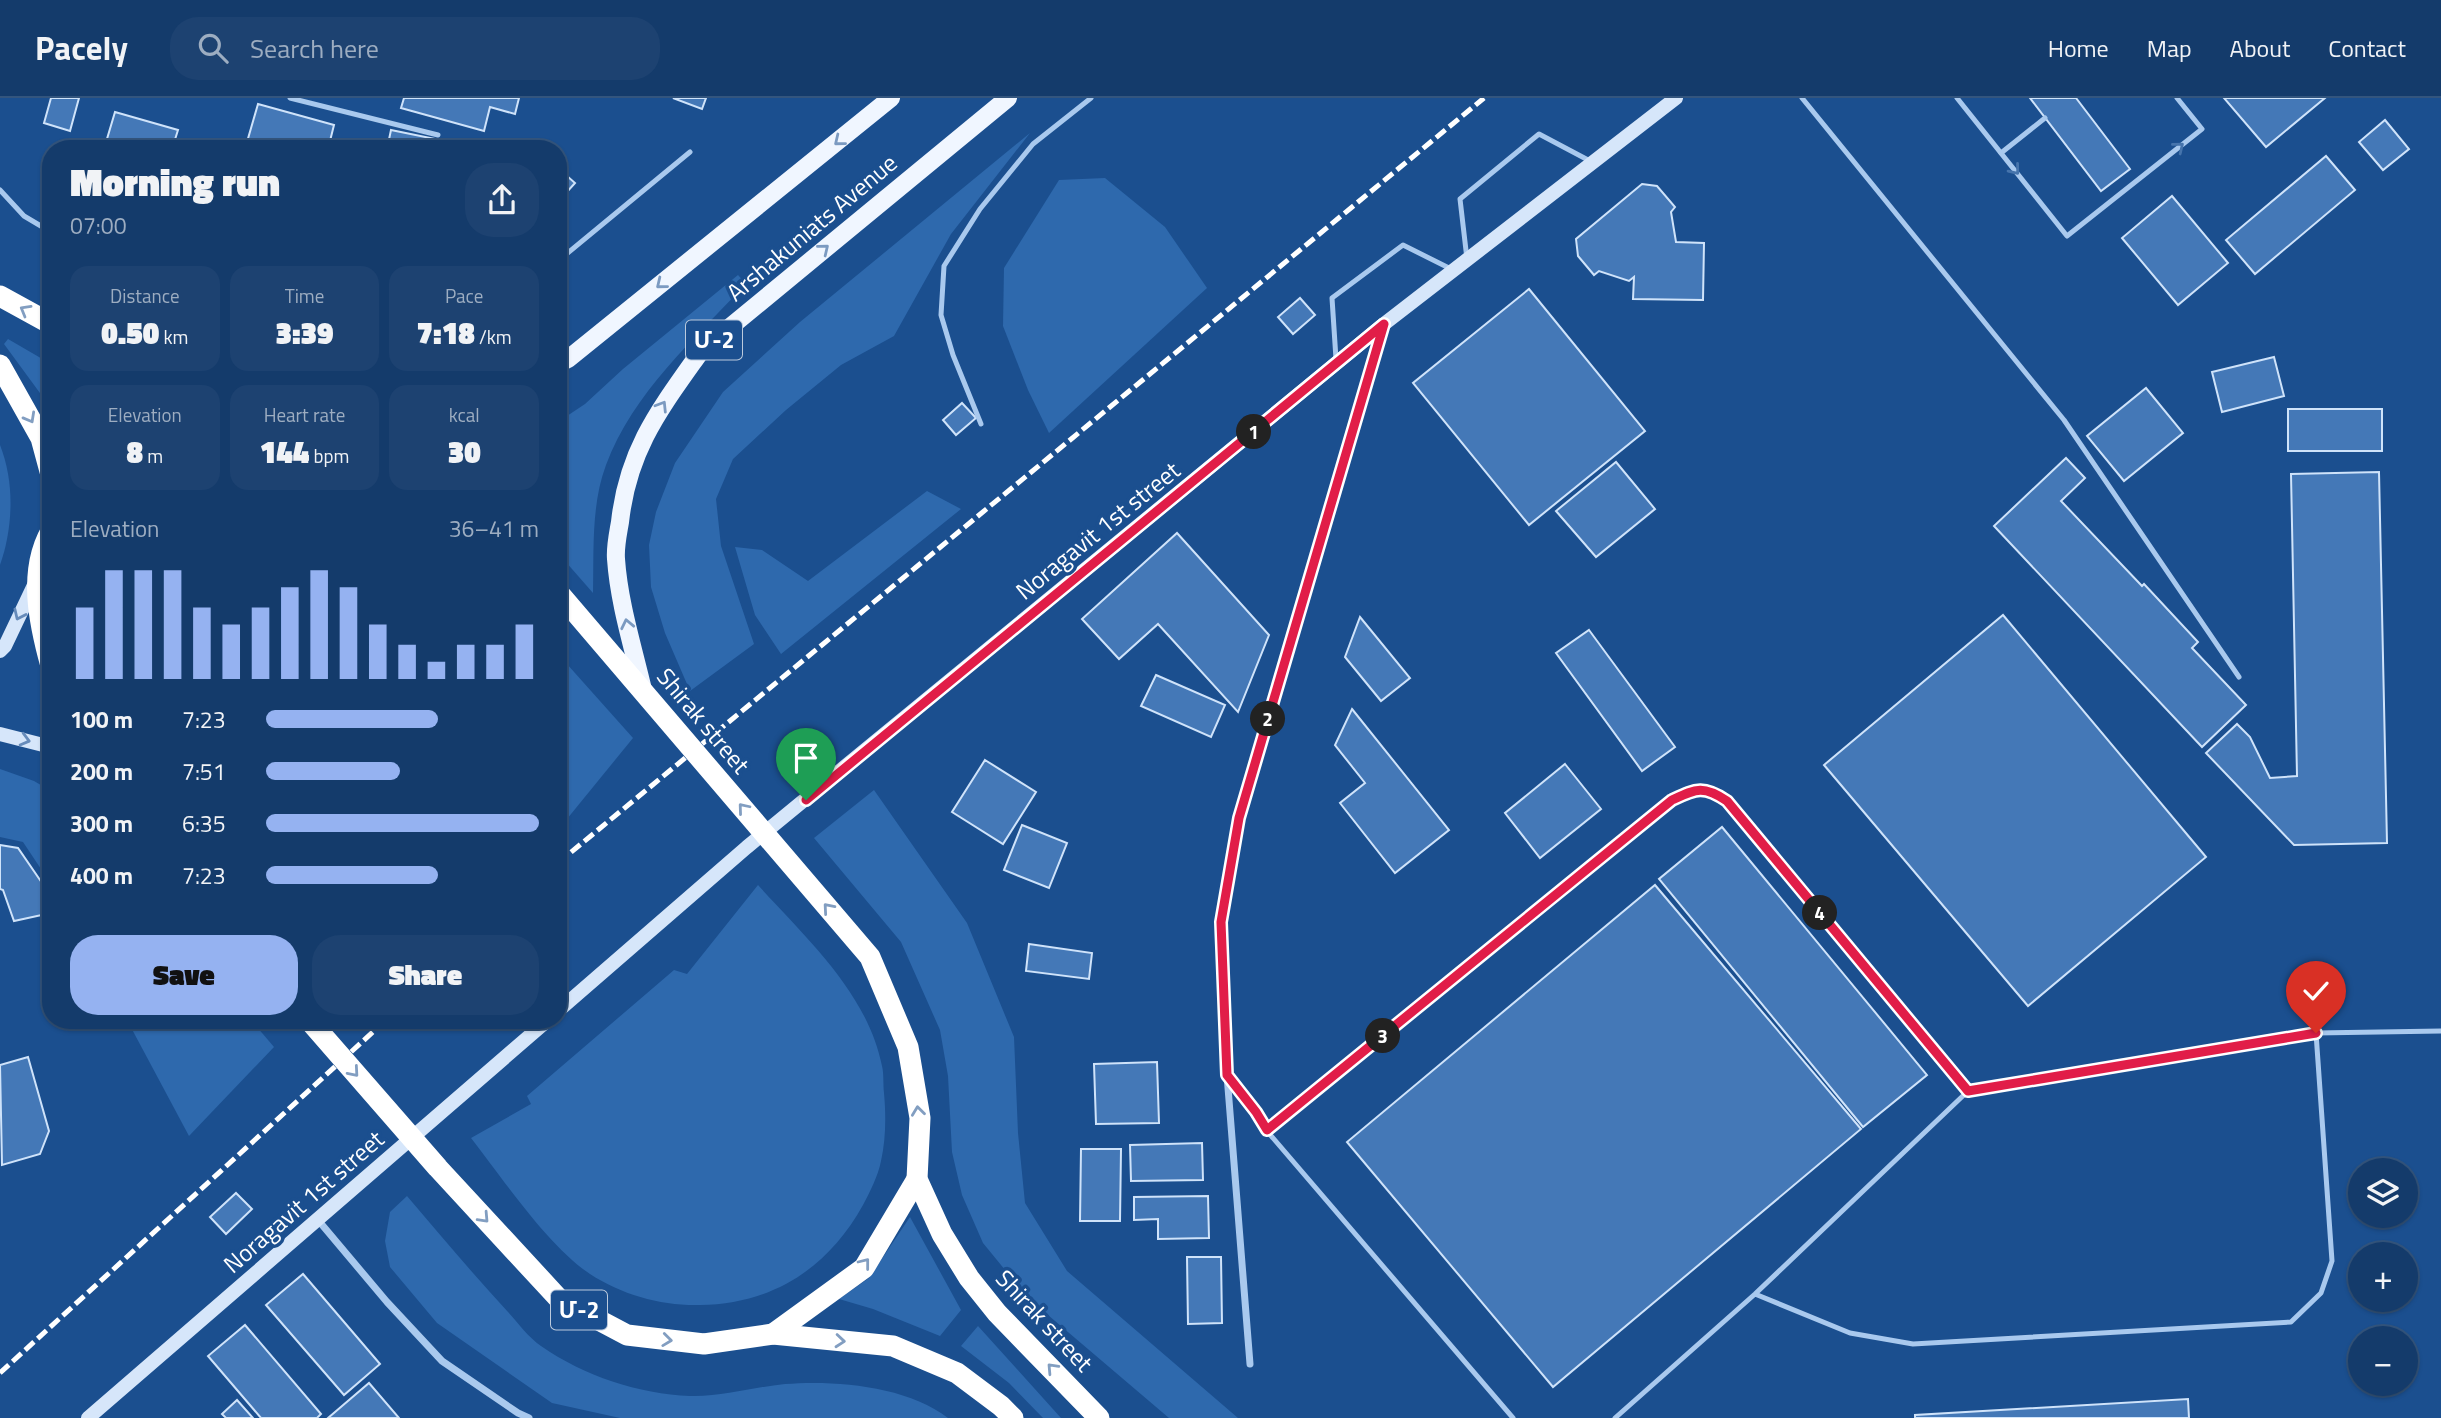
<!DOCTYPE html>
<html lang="en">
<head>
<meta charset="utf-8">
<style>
  body { margin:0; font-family:"Titillium Web","Noto Sans Armenian",sans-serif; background:#1d4271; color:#f1f3f6; height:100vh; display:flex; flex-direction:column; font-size:26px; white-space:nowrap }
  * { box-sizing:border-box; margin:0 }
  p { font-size:23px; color:#9dadc1 }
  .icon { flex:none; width:38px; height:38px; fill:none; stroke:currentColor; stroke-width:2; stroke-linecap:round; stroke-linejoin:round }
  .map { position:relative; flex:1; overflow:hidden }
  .drawer { position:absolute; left:42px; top:42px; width:525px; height:889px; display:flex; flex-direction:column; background:#143b6b; border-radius:28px; box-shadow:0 2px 5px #0004,0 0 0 2px #33557e }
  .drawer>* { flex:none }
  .buttons { position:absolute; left:2348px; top:1060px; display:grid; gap:14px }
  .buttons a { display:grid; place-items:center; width:70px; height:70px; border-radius:50%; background:#143b6b; box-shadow:0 2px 5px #0004,0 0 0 2px #33557e; font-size:35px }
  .pin { position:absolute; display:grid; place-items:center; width:60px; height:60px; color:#fff; margin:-72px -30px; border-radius:50% 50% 50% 0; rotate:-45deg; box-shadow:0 0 7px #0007 }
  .pin .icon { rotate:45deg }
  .km { position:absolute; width:35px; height:35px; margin:-18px; border-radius:50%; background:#222; color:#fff; font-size:19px; line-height:35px; text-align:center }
  .round { display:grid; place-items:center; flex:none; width:74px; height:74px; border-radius:28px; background:#1d4271 }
  .headline { display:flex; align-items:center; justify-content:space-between; height:119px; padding:0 28px }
  h1 { font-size:38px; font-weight:800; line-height:52px }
  .stats { display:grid; grid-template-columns:repeat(3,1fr); gap:10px; height:119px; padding:7px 28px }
  .stats div { display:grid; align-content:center; border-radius:18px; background:#1d4271; text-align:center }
  .stats b { font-size:30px; font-weight:800 }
  .stats small { font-size:19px; font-weight:400 }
  .stats p { font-size:19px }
  .chart { height:196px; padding:14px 28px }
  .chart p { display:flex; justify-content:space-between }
  .chart svg { width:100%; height:126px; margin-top:7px; stroke:#95b2f1; stroke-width:6 }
  .cta { display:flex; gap:14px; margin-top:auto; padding:14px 28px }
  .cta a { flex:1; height:80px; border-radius:28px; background:#95b2f1; color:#111; font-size:28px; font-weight:800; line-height:80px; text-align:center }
  .cta a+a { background:#1d4271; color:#f1f3f6 }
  ul { padding:0 28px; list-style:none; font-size:23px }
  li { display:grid; grid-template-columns:112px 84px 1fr; align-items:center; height:52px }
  li i { height:18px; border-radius:9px; background:#95b2f1 }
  header { display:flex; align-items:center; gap:42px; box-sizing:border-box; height:98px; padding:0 35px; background:#143b6b; border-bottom:2px solid #33557e }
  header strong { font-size:33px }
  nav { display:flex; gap:38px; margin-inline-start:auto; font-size:24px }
  .search { width:490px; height:63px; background:#1d4271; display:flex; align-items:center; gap:18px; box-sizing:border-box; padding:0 24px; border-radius:28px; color:#9dadc1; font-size:26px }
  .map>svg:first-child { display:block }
  .green { fill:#2e69ad }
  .building { fill:#4478b7; stroke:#cfe3fa; stroke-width:2 }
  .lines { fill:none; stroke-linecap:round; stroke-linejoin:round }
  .lane { stroke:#a9c9ee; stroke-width:5 }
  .street { stroke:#a9c9ee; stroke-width:7 }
  .secondary { stroke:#d6e6fa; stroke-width:14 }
  .primary { stroke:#f0f6ff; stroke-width:18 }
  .highway { stroke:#fff; stroke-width:21 }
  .rail { stroke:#fff; stroke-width:5; stroke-dasharray:12 5; stroke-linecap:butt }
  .oneway { stroke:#7b9ac1 }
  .oneway2 { stroke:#4674ac }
  .oneway3 { stroke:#829ec1 }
  .oneway4 { stroke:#668bba }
  .route-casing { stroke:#fff; stroke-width:14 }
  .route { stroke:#e11d48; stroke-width:9 }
  .labels { text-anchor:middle; stroke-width:7; stroke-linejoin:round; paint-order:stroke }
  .shield { fill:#1b4f8f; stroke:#bbcadd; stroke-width:2 }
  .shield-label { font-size:23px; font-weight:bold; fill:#fff }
  .street-label { font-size:24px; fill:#fff; stroke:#1b4f8f }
</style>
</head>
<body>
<header>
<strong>Pacely</strong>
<div class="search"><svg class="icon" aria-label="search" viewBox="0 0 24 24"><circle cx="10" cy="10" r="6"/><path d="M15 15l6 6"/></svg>Search here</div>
<nav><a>Home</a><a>Map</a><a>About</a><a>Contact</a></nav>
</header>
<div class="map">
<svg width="2441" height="1320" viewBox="0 0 2441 1320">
  <rect width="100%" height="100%" fill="#1b4f8f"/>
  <g class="green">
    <path d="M1030 35 951 136 894 238 841 267 786 312 733 361 716 401 721 448 754 546 690 593 665 535 651 489 649 447 656 414 675 365 723 294 800 224Z"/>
    <path d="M1105 80 1165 129 1207 190 1049 335 1028 292 1003 228 1004 170 1059 82Z"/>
    <path d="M738 177 746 186C694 241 633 295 606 367 591 407 594 453 593 495L558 455V324L585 306 623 271Z"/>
    <path d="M8 241 51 266V315L48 306 4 246Z"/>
    <path d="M0 347C15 385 13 430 0 467Z"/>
    <path d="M927 393 961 411 781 556 755 517 735 449 762 452 808 483Z"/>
    <path d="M558 556 633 640 558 732Z"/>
    <path d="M0 671 34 683 51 693V786L23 744 0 739Z"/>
    <path d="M874 692 967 825 1014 939 1018 1035 1025 1105 1067 1173 1238 1320H1169L1028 1200 983 1145 962 1097 952 1054 948 978 940 932 901 844 814 740Z"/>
    <path d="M758 787C806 840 867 894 882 968 884 976 883 986 884 995 886 1017 886 1041 881 1063 878 1078 870 1094 863 1107 828 1170 773 1206 700 1207 662 1208 622 1197 590 1176 547 1147 503 1081 471 1040L531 1006 527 998 674 872 687 876Z"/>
    <path d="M127 922H251L274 949 189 1038Z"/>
    <path d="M407 1098C440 1137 473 1176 508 1214 518 1225 529 1240 541 1248 584 1278 639 1296 690 1298 722 1299 754 1289 785 1286 836 1282 907 1288 948 1320H620L552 1305 437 1225 390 1169 385 1143 390 1114Z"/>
    <path d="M910 1119 961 1212 940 1238 873 1211 839 1201 869 1180Z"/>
    <path d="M978 1228 1061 1320H1043L1009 1285 961 1248Z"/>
  </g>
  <g class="building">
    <path d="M51 0H79L70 33 44 25Z"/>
    <path d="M404 0H519L515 16 490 9 484 33 401 10Z"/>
    <path d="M673 0H706L702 11Z"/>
    <path d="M2030 0H2076L2130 71 2101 93Z"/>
    <path d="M2224 0H2325L2266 49Z"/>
    <path d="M258 6 334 27 328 51H245Z"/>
    <path d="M115 14 178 32 172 51H104Z"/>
    <path d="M2385 22 2409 51 2383 72 2359 44Z"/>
    <path d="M391 32 450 44 449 51H387Z"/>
    <path d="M2326 58 2355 92 2255 176 2226 142Z"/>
    <path d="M558 70 575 85 558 104Z"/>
    <path d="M1642 86 1657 88 1675 109 1671 114 1676 144 1704 145 1703 202 1633 201 1634 179 1629 183 1599 173 1594 177 1578 158 1576 141Z"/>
    <path d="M2172 98 2228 165 2178 207 2122 140Z"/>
    <path d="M1529 191 1645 333 1529 427 1413 285Z"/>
    <path d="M1300 200 1315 217 1293 236 1278 219Z"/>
    <path d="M2274 259 2284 298 2222 314 2212 274Z"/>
    <path d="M2146 290 2183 335 2124 383 2087 338Z"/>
    <path d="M962 305 976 320 956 337 943 322Z"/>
    <rect x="2288" y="311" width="94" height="42"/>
    <path d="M2066 360 2085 380 2061 403 2142 488 2144 486 2198 544 2192 550 2246 607 2202 649 1994 428Z"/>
    <path d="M1616 364 1655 411 1596 459 1556 413Z"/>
    <path d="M2379 374 2387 745 2294 747 2206 655 2237 626 2250 639 2270 680 2297 678 2291 376Z"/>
    <path d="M1177 435 1269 537 1238 614 1158 526 1119 561 1082 521Z"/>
    <path d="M2003 517 2206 759 2028 908 1824 667Z"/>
    <path d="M1360 519 1410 580 1381 603 1345 559Z"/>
    <path d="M1589 532 1675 649 1642 673 1556 555Z"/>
    <path d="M1156 577 1225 607 1211 639 1141 608Z"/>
    <path d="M1352 611 1449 732 1395 775 1340 705 1365 685 1335 647Z"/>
    <path d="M985 662 1036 694 1003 746 952 714Z"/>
    <path d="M1565 666 1601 711 1540 760 1505 715Z"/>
    <path d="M1022 727 1067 745 1049 790 1004 772Z"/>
    <path d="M1722 729 1927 977 1863 1029 1659 781Z"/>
    <path d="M0 747 18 750 51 798V815L14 823 3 792 0 791Z"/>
    <path d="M1655 787 1861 1031 1553 1289 1347 1044Z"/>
    <path d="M1029 846 1092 855 1089 881 1026 873Z"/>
    <path d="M28 959 49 1033 40 1056 2 1067 0 967Z"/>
    <path d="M1157 964 1159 1025 1096 1026 1094 966Z"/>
    <path d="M1202 1045 1203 1082 1131 1083 1130 1047Z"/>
    <path d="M1081 1051H1121L1120 1123H1080Z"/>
    <path d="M236 1095 252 1111 226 1136 210 1119Z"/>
    <path d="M1208 1098 1209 1140 1158 1141V1121L1134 1122V1099Z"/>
    <path d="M1187 1159H1221L1222 1225 1188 1226Z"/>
    <path d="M303 1176 380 1266 344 1297 266 1207Z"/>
    <path d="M245 1227 321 1316 317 1320H261L208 1258Z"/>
    <path d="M369 1285 399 1320H328Z"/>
    <path d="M2188 1301 2189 1320H1915V1317Z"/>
    <path d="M237 1302 253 1320H226L222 1316Z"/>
  </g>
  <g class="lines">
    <g class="lane">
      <path d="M290 0 438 37"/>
      <path d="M1802 0 2064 322 2239 579"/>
      <path d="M1957 0 2067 138 2202 31 2177 0"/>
      <path d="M2001 55 2045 20"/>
      <path d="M0 92 24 118 51 134"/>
      <path d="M1467 161 1460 101 1539 36 1590 63"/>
      <path d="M558 163 690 54"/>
      <path d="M1336 261 1332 200 1403 147 1451 171"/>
      <path d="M981 326 953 257 941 217 944 168 980 111 1033 46 1091 0"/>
      <path d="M2316 935 2441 933"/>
      <path d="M1227 977 1256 1014 1267 1033 1513 1320"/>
      <path d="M1267 1033 1672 702C1696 691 1703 687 1727 703L1968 993"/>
      <path d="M1615 1320 1755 1196 1968 993 2316 935 2332 1163 2321 1195 2291 1224 1913 1246 1850 1235 1755 1196"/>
    </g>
    <g class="street">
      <path d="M318 1122 387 1204 442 1263 518 1315 529 1320"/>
      <path d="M1250 1266 1227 977 1221 824 1239 720 1383 229"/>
    </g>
    <g class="secondary">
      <path d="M0 553 5 548 35 485"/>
      <path d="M0 636 51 649"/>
      <path d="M558 913 747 749 1384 226 1676 0"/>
      <path d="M88 1320 548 922"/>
    </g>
    <g class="primary">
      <path d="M558 266 568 261 891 0"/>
      <path d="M643 592C633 549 619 505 616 461 615 449 618 436 620 424 628 351 660 311 701 253L1008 0"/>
    </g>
    <g class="highway">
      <path d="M0 198 51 226"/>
      <path d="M0 267 41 340 51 377"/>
      <path d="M51 433C28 473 39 525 51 568"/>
      <path d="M558 494 870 859 908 949 920 1020 917 1081 942 1136 969 1180 997 1215 1099 1320"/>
      <path d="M309 922 438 1070 559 1201 627 1237 704 1246 773 1236 893 1248 957 1275 1001 1308 1013 1320"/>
      <path d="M773 1236 864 1170 917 1081"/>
    </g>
    <g class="rail">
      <path d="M558 765 1484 0"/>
      <path d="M0 1275 386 922"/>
    </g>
  </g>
  <defs><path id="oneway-chevron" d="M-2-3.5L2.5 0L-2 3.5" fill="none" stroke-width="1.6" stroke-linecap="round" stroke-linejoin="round" transform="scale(1.75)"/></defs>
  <g class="oneway">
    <use href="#oneway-chevron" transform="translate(839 43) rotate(141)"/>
    <use href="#oneway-chevron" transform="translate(824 151) rotate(-39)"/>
    <use href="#oneway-chevron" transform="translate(661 186) rotate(141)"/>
    <use href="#oneway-chevron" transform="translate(662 308) rotate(-58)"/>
    <use href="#oneway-chevron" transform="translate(627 526) rotate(-102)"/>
  </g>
  <g class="oneway2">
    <use href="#oneway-chevron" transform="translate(2179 49) rotate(-39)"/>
    <use href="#oneway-chevron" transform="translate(2015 72) rotate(51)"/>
  </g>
  <g class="oneway3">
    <use href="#oneway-chevron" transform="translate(25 212) rotate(-150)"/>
    <use href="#oneway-chevron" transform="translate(30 320) rotate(61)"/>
    <use href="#oneway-chevron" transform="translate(743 710) rotate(-130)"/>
    <use href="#oneway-chevron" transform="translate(828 810) rotate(-131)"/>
    <use href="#oneway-chevron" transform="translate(354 974) rotate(49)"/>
    <use href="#oneway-chevron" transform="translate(918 1013) rotate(-97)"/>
    <use href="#oneway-chevron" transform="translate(484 1120) rotate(47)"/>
    <use href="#oneway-chevron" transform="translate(865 1165) rotate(-52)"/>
    <use href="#oneway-chevron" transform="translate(667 1242) rotate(7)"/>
    <use href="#oneway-chevron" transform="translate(840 1243) rotate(5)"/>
    <use href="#oneway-chevron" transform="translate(1052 1270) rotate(-133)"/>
  </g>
  <g class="oneway4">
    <use href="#oneway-chevron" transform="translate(19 517) rotate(115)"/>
    <use href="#oneway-chevron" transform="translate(25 642) rotate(15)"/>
  </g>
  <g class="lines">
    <defs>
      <path id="route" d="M806 702 1384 226 1239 720 1221 824 1227 977 1256 1014 1267 1032 1672 702C1696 691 1703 687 1727 703L1968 993 2316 935"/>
    </defs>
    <use href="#route" class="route-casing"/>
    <use href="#route" class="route"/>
  </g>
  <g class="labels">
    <g class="shield">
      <rect x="686" y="222.5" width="56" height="39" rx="5"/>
      <rect x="551" y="1192.5" width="56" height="39" rx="5"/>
    </g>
    <g class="shield-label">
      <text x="714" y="250">Մ-2</text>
      <text x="579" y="1220">Մ-2</text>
    </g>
    <g class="street-label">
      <text transform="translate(812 130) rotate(-40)" y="8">Arshakuniats Avenue</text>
      <text transform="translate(1098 433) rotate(-39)" y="8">Noragavit 1st street</text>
      <text transform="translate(703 623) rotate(50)" y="8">Shirak street</text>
      <text transform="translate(304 1104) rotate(-41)" y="8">Noragavit 1st street</text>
      <text transform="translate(1044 1223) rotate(47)" y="8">Shirak street</text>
    </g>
  </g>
</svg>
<div class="buttons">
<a><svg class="icon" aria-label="layers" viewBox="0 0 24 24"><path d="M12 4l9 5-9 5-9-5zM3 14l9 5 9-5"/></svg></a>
<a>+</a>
<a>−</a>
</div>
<div class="pin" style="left:806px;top:702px;background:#1e9e55"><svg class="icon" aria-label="arrive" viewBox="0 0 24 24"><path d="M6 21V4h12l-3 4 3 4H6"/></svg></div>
<div class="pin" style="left:2316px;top:935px;background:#d93025"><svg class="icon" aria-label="check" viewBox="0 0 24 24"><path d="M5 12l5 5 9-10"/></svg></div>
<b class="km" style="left:1254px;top:334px">1</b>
<b class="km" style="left:1268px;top:621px">2</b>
<b class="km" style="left:1383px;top:938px">3</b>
<b class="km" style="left:1820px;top:815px">4</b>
<section class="drawer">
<div class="headline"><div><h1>Morning run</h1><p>07:00</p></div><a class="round"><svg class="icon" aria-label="share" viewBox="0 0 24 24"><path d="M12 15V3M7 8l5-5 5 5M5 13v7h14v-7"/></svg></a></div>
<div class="stats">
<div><p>Distance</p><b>0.50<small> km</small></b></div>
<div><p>Time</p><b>3:39</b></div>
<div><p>Pace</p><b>7:18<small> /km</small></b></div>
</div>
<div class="stats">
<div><p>Elevation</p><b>8<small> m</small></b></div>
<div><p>Heart rate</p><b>144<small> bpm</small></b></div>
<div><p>kcal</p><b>30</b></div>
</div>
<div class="chart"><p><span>Elevation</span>36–41 m</p>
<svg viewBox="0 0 160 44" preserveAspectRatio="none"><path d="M5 44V19M15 44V6M25 44V6M35 44V6M45 44V19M55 44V25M65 44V19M75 44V12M85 44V6M95 44V12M105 44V25M115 44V32M125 44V38M135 44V32M145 44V32M155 44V25"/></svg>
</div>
<ul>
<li><b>100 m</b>7:23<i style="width:63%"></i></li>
<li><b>200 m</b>7:51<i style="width:49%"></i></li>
<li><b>300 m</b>6:35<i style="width:100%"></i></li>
<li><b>400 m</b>7:23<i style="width:63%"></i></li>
</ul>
<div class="cta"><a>Save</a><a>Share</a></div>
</section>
</div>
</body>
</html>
